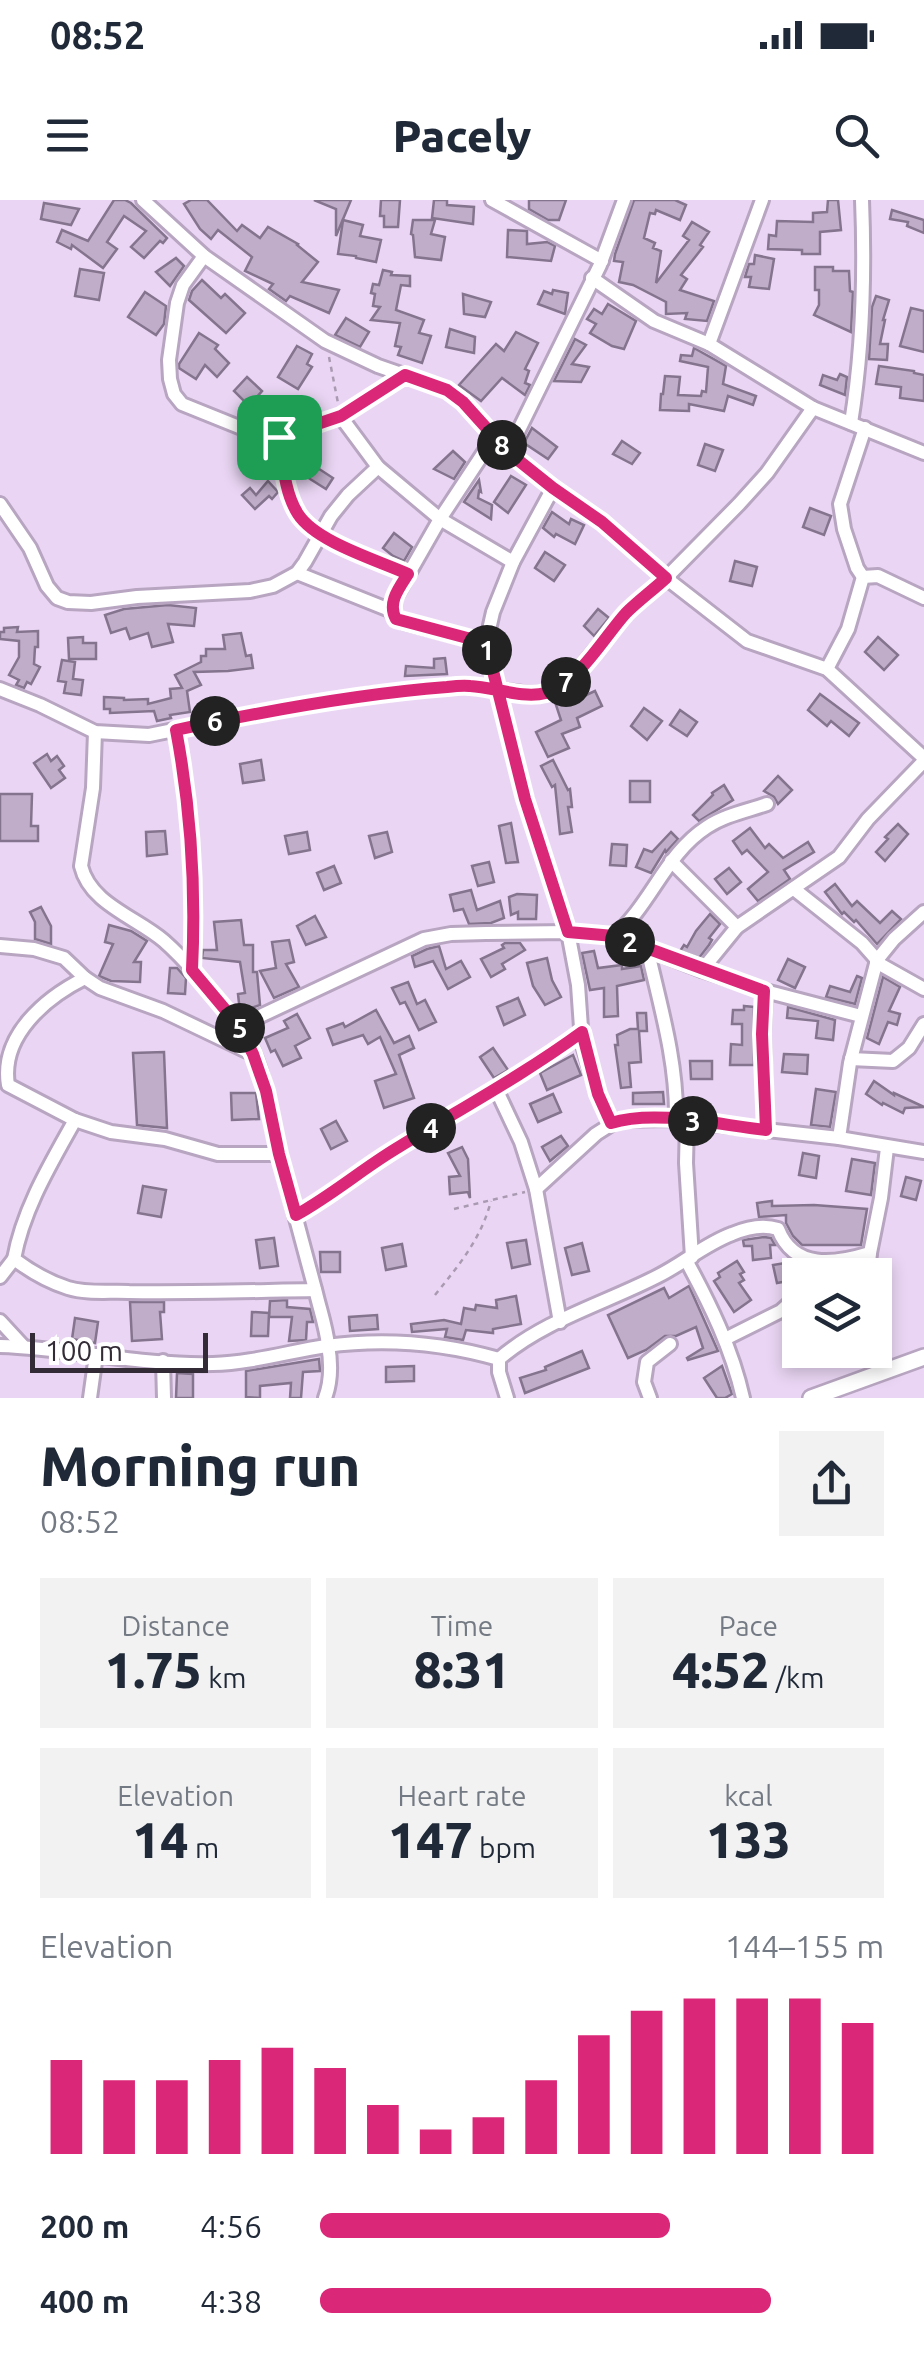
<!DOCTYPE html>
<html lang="en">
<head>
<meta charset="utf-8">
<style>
  body { margin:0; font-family:Ubuntu,sans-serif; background:#f2f2f3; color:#1f2937; height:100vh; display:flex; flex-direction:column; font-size:38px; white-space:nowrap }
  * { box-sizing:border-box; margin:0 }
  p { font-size:32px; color:#747a83 }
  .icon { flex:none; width:55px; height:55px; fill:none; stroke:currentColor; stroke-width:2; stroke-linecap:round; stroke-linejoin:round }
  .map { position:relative; height:1198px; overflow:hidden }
  .sheet { display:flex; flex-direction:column; background:#fff; flex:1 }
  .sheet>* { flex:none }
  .tools { position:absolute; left:782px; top:1058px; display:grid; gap:20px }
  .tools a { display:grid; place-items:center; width:110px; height:110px; border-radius:0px; background:#fff; box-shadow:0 5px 15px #0003; font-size:50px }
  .scale { position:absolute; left:30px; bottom:25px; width:178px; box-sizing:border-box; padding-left:10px; border:5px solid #332c37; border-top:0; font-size:28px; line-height:35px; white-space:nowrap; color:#332c37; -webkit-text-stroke:8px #fff; paint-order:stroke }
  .pin { position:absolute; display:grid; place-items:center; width:85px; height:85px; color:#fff; margin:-42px; border-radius:20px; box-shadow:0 5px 15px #0006 }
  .km { position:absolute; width:50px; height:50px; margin:-25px; border-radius:50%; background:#222; color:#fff; font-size:28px; line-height:50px; text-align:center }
  .round { display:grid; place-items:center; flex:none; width:105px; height:105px; border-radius:0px; background:#f2f2f3 }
  .overview { display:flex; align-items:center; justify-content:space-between; height:170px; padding:0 40px }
  h1 { font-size:55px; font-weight:800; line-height:75px }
  .metrics { display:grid; grid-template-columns:repeat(3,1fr); gap:15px; height:170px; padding:10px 40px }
  .metrics div { display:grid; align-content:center; border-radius:0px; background:#f2f2f3; text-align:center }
  .metrics b { font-size:50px; font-weight:800 }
  .metrics small { font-size:28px; font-weight:400 }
  .metrics p { font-size:28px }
  .chart { height:280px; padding:20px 40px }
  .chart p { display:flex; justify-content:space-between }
  .chart svg { width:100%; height:180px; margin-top:10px; stroke:#db2777; stroke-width:6 }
  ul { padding:0 40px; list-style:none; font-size:32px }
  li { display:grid; grid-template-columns:160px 120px 1fr; align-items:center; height:75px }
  li i { height:25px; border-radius:12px; background:#db2777 }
  .status { display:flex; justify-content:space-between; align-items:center; height:70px; padding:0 50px; background:#fff; direction:ltr }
  .status svg { height:28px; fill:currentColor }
  header { display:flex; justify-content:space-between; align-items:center; height:130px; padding:0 40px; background:#fff; font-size:45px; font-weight:800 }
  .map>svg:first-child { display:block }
  .building { fill:#c0adc9; stroke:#85748e; stroke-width:2.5 }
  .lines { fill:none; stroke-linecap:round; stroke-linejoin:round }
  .minor-casing { stroke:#b8a5c1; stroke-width:18 }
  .major-casing { stroke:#b8a5c1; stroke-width:20 }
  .path { stroke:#aa9ab1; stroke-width:2.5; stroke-dasharray:5 5; stroke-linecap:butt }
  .minor { stroke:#fff; stroke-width:12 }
  .major { stroke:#fff; stroke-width:15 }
  .route-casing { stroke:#fff; stroke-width:20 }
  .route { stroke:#db2777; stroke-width:12 }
</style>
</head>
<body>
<div class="status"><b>08:52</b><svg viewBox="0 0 49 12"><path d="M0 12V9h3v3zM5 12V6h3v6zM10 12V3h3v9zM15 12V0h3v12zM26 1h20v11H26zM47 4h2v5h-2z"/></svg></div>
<header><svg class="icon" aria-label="menu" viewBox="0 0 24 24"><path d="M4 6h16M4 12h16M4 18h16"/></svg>Pacely<svg class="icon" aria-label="search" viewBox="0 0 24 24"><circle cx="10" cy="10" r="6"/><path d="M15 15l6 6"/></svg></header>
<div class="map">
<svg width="924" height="1198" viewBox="0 0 924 1198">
  <rect width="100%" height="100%" fill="#ead6f4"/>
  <g class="building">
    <path d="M114 0H125L131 3 167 38 163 43 160 41 144 58 131 47 146 31 124 16 107 42 117 49 103 68 72 45 71 49 57 42 62 30 88 41Z"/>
    <path d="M191 0H207L237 31 242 25 260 38 268 27 298 44 297 45 318 62 302 82 339 90 329 113 290 96 286 101 269 89 273 84 245 71 252 57 218 30 211 39 200 29 184 4Z"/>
    <path d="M314 0H351L336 36V9Z"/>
    <path d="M381 0H400L398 27H384V16H380Z"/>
    <path d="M434 0H447V5L474 7 473 24 432 18Z"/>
    <path d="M529 0H566L559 20H548L529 9Z"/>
    <path d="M634 0H675L686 5 680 20 656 10 655 14 650 13 644 38 655 43 653 48 661 51 656 83 689 40 683 36 692 22 709 32 700 45 703 47 681 75 687 79 680 90 714 101 707 121 685 119 687 113 666 114V102L633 85 619 82 623 62 614 61 615 54Z"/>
    <path d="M828 0H838L841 30 820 32V54H802V50L768 49 769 35 776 36 777 21 813 22V13L827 12Z"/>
    <path d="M44 3 79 9 71 25 41 19Z"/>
    <path d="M892 10 924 20V33L907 26 908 22 890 19Z"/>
    <path d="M343 20 363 25 360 36 381 40 376 62 356 58V56L338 54Z"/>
    <path d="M413 20H435L431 34 445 37 441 60 415 57 413 35 411 34Z"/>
    <path d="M508 30 527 31V44L547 42 555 46 551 61 507 57Z"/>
    <path d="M755 55 774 59 769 89 749 87 751 77H745L749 64H754Z"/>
    <path d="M176 58 184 66 170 86 156 72Z"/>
    <path d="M815 67H833V71H849L850 91 853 92 851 132 814 115 819 105V90H815Z"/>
    <path d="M80 69 104 73 99 100 75 96Z"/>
    <path d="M383 70 392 72 391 75 410 76V86L401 85 396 110 424 120 419 133 431 136 422 163 398 155 401 147 395 146 400 123 371 120 380 107 373 106 375 94 371 93 373 84 379 85Z"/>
    <path d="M202 80 221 98 225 94 245 113 226 133 189 100 192 91Z"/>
    <path d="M553 90 568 93 565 114 538 104 544 91 552 94Z"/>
    <path d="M145 92 166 106 164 124 156 135 128 117Z"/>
    <path d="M463 94 491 102 485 117 464 114Z"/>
    <path d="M876 96 889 100 883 120H885L880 144H888L887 160 869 159 872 107Z"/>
    <path d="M608 104 636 121 624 149 612 146 590 133 596 124 587 119 594 109 602 114Z"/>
    <path d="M911 108 924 111V152L900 146Z"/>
    <path d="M346 118 369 132 360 147 335 135Z"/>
    <path d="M450 129 475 137 474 153 446 147Z"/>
    <path d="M516 132 538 143 525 169 529 171 525 183 530 185 525 195 502 178 481 201 459 185 496 144 504 151Z"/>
    <path d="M199 133 218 145 215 149 229 163 217 177 205 165 196 179 179 168V164Z"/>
    <path d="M575 139 586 145 572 164 589 167 581 182 554 181Z"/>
    <path d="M297 146 312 154 307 164 312 167 298 189 278 177Z"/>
    <path d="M694 148 726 166 723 184 756 196 753 205 728 196 724 211 689 204V211L660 210 661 194H663L665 176 680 177 678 195 701 196 702 191 706 192 708 167 680 161 681 155 692 156Z"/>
    <path d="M879 166 914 171V173L924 175V201L900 198 901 187 876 184Z"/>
    <path d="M840 174 847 177 845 195 820 185 823 175 837 180Z"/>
    <path d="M247 177 262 191 249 206 234 191Z"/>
    <path d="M532 228 557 247 548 259 524 243Z"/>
    <path d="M622 241 640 253 632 264 613 254Z"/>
    <path d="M705 244 723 250 715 271 698 265Z"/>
    <path d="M453 251 465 262 454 279 434 269Z"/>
    <path d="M307 261 333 278 326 289 299 272Z"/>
    <path d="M511 276 526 285 508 313 494 302Z"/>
    <path d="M479 280 481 292 479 291 478 298 492 305 491 319 464 302Z"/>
    <path d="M268 281 278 292 272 299 269 296 255 309 242 295 250 288 256 295Z"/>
    <path d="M810 308 831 316 824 335 803 327Z"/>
    <path d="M552 312 569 324 571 319 584 325 575 344 556 334 554 337 543 328Z"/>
    <path d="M394 333 412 347 404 361 393 356 383 348Z"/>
    <path d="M545 352 565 365 554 381 535 368Z"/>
    <path d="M735 361 757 367 752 386 730 381Z"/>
    <path d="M168 405 196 408 194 426 168 424 173 442 152 447 148 433 130 439 126 428 111 433 105 415 124 409Z"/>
    <path d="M598 409 609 418 594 436 584 426Z"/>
    <path d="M18 427 17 432 38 431V447H35L34 464 40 467 31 484 27 482 24 488 16 485 19 480 9 475 19 457V441L0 439V432H4V428Z"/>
    <path d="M241 433 246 456 251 455 253 468 228 471 194 472 201 485 187 491 190 512 170 515 171 518 157 521 154 511 110 513V509H104V497L124 498V500L148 499V504L171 498 170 489 182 488 175 475 201 462V456H206V449H225L223 435Z"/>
    <path d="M83 437V443H96V459H69L68 438Z"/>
    <path d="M878 437 898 455 884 470 865 452Z"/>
    <path d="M445 458 447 474 405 476 406 466 434 468V459Z"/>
    <path d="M62 460 75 462 73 479 83 480 81 495 64 493 66 482 58 481Z"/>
    <path d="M595 491 602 506 577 518 580 527 562 534 569 548 548 557 536 532 561 520 555 502 570 497 571 502Z"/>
    <path d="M820 494 859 523 849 536 831 521 827 526 808 510Z"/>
    <path d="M644 508 662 521 647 540 631 526Z"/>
    <path d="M680 510 697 522 687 536 670 525Z"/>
    <path d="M47 554 51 561 57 556 64 566 59 570 65 578 51 588 34 563Z"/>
    <path d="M261 560 264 580 243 583 240 564Z"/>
    <path d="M553 560 568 590 570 589 572 607H568L572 632 560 634 555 585 552 587 541 566Z"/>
    <path d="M778 576 792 590 778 604 774 597 764 591Z"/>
    <rect x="630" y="581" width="20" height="21"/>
    <path d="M724 585 733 600 699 621 693 615 713 595 712 593Z"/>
    <path d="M0 594H32L31 626H38V641H0Z"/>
    <path d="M511 623 518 662 506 663 499 626Z"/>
    <path d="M898 624 908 634 885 661 876 652 888 639 885 637Z"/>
    <path d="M750 628 765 648 769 644 783 658 808 642 814 652 784 670 790 679 758 701 748 689 768 672 747 650 742 654 733 641Z"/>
    <path d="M165 631 167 654 147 656 146 632Z"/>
    <path d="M307 632 310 650 289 654 285 636Z"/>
    <path d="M387 632 392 652 375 658 369 636Z"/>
    <path d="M671 632 678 639 666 652 665 650 651 673 636 667 644 649 652 652Z"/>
    <path d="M612 644 627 645 626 666 610 665Z"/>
    <path d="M489 662 494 682 478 686 472 666Z"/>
    <path d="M334 666 341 683 324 690 317 673Z"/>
    <path d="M729 668 741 682 727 694 715 679Z"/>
    <path d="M835 684 852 706 857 701 880 723 892 711 901 719 877 744 856 720 854 722 844 712 842 714 825 692Z"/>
    <path d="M471 690 477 710 500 701 504 718 491 723 469 724 463 709 454 711 450 695Z"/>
    <path d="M517 694 537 695 536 719H518V712L511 715 509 697Z"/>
    <path d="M41 707 51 726V744L35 739V722L30 712Z"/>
    <path d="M710 714 720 724 709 738 712 740 709 745 699 758 680 751 684 745 687 747 696 731Z"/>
    <path d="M315 716 326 737 306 745 297 726Z"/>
    <path d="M241 720 244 745H253V772H257L260 805 240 812 238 794 245 793 240 762 202 758 203 750H217L214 722Z"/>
    <path d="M109 725 131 731 147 741 134 762H141L140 782 111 781 99 776 113 744 105 742Z"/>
    <path d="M289 740 294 762 286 764 299 787 274 798 260 771 276 768 272 742Z"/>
    <path d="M505 743H520L525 750 502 764 505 769 491 777 481 759 504 748 502 745Z"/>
    <path d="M439 746 446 769 461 761 470 777 448 789 433 761 415 767 412 756 427 749Z"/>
    <path d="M594 751 598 768 622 765V769L641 766 644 780 617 786 618 816 604 817V788L590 790 582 753Z"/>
    <path d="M547 758 552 780 561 797 545 805 533 786 527 763Z"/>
    <path d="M788 759 805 767 795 788 778 780Z"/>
    <path d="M170 768H177L186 778 185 794 168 793Z"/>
    <path d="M857 776 862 778 855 804 826 797 830 786 850 792Z"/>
    <path d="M883 777 900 787 889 811 900 814 897 825 888 822 879 844 867 838Z"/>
    <path d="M408 782 417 804 425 800 436 822 419 830 405 802 400 804 392 788Z"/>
    <path d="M518 798 525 815 504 825 497 807Z"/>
    <path d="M744 806 754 807V865H730L731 844 742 845V824H732L733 810H744Z"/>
    <path d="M788 807 835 820 833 840 816 838 818 821 787 818Z"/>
    <path d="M376 810 394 843 409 836 414 848 399 855 414 898 384 908 375 881 396 874 380 837 368 844 363 835 333 845 327 829 343 823 345 827Z"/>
    <path d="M637 813H646L647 831H639L641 862 629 863 631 887 621 888 615 845H618L617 835 630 829H638Z"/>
    <path d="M297 814 310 838 295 846 301 858 283 866 275 850 271 852 265 838 288 828 284 821Z"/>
    <path d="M493 848 508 870 494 878 480 857Z"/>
    <path d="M164 852 167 928 137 925 133 853Z"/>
    <path d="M784 854 808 855 807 874 782 872Z"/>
    <path d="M573 855 581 875 547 890 540 873Z"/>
    <path d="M690 861H712V879H691Z"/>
    <path d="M874 881 894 895V893L924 907 905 908 903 913 883 903 882 905 866 894Z"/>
    <path d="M816 889 836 892 830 927 811 925Z"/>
    <path d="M663 892 664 904H633V893Z"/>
    <path d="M231 893H256L259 919 232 920Z"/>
    <path d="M553 894 561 912 538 922 530 904Z"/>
    <path d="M336 921 347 941 331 949 321 929Z"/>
    <path d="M561 936 568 946 550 961 542 947Z"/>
    <path d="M462 947 468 959 470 998 468 992 450 994 449 977 460 976 448 953Z"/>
    <path d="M803 953 819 956 816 978 799 975Z"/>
    <path d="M852 959 875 963 871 995 846 991Z"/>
    <path d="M906 977 921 981 916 1000 901 996Z"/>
    <path d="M143 986 166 990 161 1017 138 1013Z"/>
    <path d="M772 1001V1006L814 1005 867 1009 861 1045H802L793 1036 786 1023V1015L759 1017 757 1003Z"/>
    <path d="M764 1037 771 1038 775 1045H770L771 1058 753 1060 752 1046H744L743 1040Z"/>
    <path d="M274 1038 278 1066 260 1068 256 1040Z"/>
    <path d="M526 1040 530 1064 512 1068 507 1043Z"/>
    <path d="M582 1043 589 1071 572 1075 565 1048Z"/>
    <path d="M402 1044 406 1066 386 1070 382 1048Z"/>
    <path d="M320 1052H340V1072H321Z"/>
    <path d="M737 1061 744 1072 740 1074 744 1080 739 1083 751 1100 734 1112 714 1081 720 1077 718 1073Z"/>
    <path d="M791 1062 796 1064 799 1079 777 1083 773 1065Z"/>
    <path d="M689 1086 718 1151 688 1160 687 1158 703 1148 696 1127 676 1136H665L646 1150 628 1158 608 1115 664 1088 669 1098Z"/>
    <path d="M516 1096 521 1124 493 1129V1133L466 1130 463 1140 445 1137 447 1129 412 1132 411 1124 444 1120 461 1124 464 1108 475 1110 476 1105 497 1108 496 1100Z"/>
    <path d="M287 1100V1107L310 1109 313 1122H307L306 1140 289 1141 292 1117H269L270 1101Z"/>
    <path d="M130 1102H164V1112H160L162 1139 132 1141Z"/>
    <path d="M252 1112 269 1113 268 1136H251Z"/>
    <path d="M377 1115 378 1129 350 1131 349 1117Z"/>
    <path d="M75 1118 98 1122 95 1143 72 1139Z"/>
    <path d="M825 1150H864L865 1154 829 1164Z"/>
    <path d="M582 1151 589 1168 525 1193 520 1178 546 1170 545 1167Z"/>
    <path d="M319 1159 320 1171 303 1172 301 1198H290L291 1183 260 1186V1198L246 1197V1171Z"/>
    <path d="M414 1166V1181L386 1182V1167Z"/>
    <path d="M722 1166 732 1194 725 1198H717L704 1178Z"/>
    <path d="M177 1173 193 1174V1198H176Z"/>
  </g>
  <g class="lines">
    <defs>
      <g id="minor">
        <path d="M143 0 204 56 325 141 378 166 447 190 463 201 508 252 553 288 602 322 666 378 747 441 827 469 924 558"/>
        <path d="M492 0 602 61"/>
        <path d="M204 56 183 85 177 103 169 160 170 179 174 194 182 204 249 231 265 236 279 237 341 217 405 175"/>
        <path d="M592 78 654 121 709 144 813 208 924 253"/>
        <path d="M709 144 762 0"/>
        <path d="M341 217 378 267 440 319 513 362"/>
        <path d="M851 223C863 149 865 74 862 0"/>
        <path d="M279 237C283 262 284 292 298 314 316 342 377 360 408 373"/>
        <path d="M508 252 600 65 624 0"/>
        <path d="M553 288 513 362 493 412 486 443 525 599 568 732 578 785 582 842 598 894 611 923"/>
        <path d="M0 304 30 348 47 386 57 398 68 402 91 403 137 397 250 391 273 386 297 373 305 362 331 316 348 295 378 267"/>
        <path d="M297 373 392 411"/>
        <path d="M863 377 857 368 844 329 840 304 865 228"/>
        <path d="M486 443 403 422 393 415 392 403 440 319 494 237"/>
        <path d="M827 469 848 429 863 377 878 376 924 398"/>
        <path d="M0 489 40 505 95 532 149 535 243 516 367 495 442 487 468 486 530 494 547 493 572 478 628 411 666 378 739 304 767 273 813 208"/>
        <path d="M176 530C191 609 196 689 192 770"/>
        <path d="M95 532 93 588 81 666C90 704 136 717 164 741 190 764 213 794 235 821 266 860 268 913 280 959 292 1004 304 1048 316 1093 320 1110 326 1127 328 1145 331 1162 331 1182 325 1198"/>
        <path d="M671 661 737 727"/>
        <path d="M794 689 862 743 877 760"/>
        <path d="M614 736C651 705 665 654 707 627 725 615 747 611 767 604"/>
        <path d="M0 746 34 749 64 758 85 778 100 788 163 811 253 854"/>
        <path d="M647 748C660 805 677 861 676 919"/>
        <path d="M876 762 924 789"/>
        <path d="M702 770 737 727 839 657 868 619 924 561"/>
        <path d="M85 778C45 798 0 836 8 885L75 920 111 932 165 939 218 954H279"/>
        <path d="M765 791 763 834 766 931"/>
        <path d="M239 826 424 739 451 734 486 733 568 732 614 736 702 770 765 791 861 816"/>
        <path d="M851 859 893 861 909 848 924 824"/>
        <path d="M496 889 521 942 536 989 560 1122"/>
        <path d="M75 920C51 963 23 1009 14 1059 30 1071 49 1082 68 1088 87 1094 109 1091 129 1092 191 1093 253 1091 315 1090"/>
        <path d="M687 921 686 963 692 1057"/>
        <path d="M839 938 850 863 877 760 894 739 924 712"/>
        <path d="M536 989 596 934 618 920 668 919 839 938 924 952"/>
        <path d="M295 1015C327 998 355 975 385 955 451 914 519 878 582 832"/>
        <path d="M686 1060C710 1104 732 1149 743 1198"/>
        <path d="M815 1075 820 1061"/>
        <path d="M868 1075 870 1053 881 998 887 948"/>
        <path d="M0 1077 14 1059"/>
        <path d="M0 1121 24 1147"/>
        <path d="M725 1139 781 1111 800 1094"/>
        <path d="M0 1146C71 1148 141 1166 213 1164 251 1163 288 1152 326 1146 384 1138 443 1143 499 1159"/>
        <path d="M874 1150 879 1173"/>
        <path d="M163 1161 164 1198"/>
        <path d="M90 1198 96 1155"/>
        <path d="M507 1198 499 1172V1159C544 1120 606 1103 658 1076 684 1063 705 1044 732 1034 746 1028 763 1024 778 1029 794 1070 834 1064 870 1053"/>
        <path d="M650 1198 644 1182 647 1162 670 1144"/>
      </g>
      <path id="major" d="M811 1198 924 1157"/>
    </defs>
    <use href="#minor" class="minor-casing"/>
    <use href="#major" class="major-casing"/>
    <g class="path">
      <path d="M329 157 338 203"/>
      <path d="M454 1009 525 992"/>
      <path d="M435 1095C459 1065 481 1039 491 1001"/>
    </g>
    <use href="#minor" class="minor"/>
    <use href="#major" class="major"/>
  </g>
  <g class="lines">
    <defs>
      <path id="route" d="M279 237C283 262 284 292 298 314 316 342 377 360 408 374 399 388 387 403 396 419L486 443 525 599 568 732 614 736 764 791 762 834 766 930C719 925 656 909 611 923L598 894 582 832C519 878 451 914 386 955 355 975 327 998 296 1015L279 954 266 891 253 854 239 826 192 770C196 689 191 609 176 530 265 511 356 494 447 487 455 486 463 485 470 486 494 487 522 499 546 493 577 485 605 436 626 413 638 401 653 390 666 378L602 322 553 288 508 252 463 202 447 190 405 175 341 216 279 237"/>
    </defs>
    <use href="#route" class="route-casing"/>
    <use href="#route" class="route"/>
  </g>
</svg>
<div class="tools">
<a><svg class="icon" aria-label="layers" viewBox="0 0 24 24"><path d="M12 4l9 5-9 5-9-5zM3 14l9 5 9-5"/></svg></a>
</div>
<div class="scale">100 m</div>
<div class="pin" style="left:279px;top:237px;background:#1e9e55"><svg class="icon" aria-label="arrive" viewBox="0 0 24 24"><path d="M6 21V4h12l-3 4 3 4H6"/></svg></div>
<b class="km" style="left:487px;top:450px">1</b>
<b class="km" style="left:630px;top:742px">2</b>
<b class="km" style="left:693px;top:921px">3</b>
<b class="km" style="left:431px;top:928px">4</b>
<b class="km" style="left:240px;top:828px">5</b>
<b class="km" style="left:215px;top:521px">6</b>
<b class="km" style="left:566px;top:482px">7</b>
<b class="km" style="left:502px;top:245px">8</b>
</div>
<section class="sheet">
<div class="overview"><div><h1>Morning run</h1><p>08:52</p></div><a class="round"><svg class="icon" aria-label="share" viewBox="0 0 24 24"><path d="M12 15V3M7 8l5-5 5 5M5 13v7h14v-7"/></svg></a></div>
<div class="metrics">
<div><p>Distance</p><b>1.75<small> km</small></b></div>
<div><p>Time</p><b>8:31</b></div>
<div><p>Pace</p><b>4:52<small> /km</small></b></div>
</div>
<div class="metrics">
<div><p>Elevation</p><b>14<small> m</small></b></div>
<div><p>Heart rate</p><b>147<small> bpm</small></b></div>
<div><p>kcal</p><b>133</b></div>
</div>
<div class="chart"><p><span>Elevation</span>144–155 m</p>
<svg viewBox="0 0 160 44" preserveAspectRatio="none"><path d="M5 44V21M15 44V26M25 44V26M35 44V21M45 44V18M55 44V23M65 44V32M75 44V38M85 44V35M95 44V26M105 44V15M115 44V9M125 44V6M135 44V6M145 44V6M155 44V12"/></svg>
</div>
<ul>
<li><b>200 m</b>4:56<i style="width:62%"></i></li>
<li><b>400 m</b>4:38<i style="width:80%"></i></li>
</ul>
</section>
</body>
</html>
